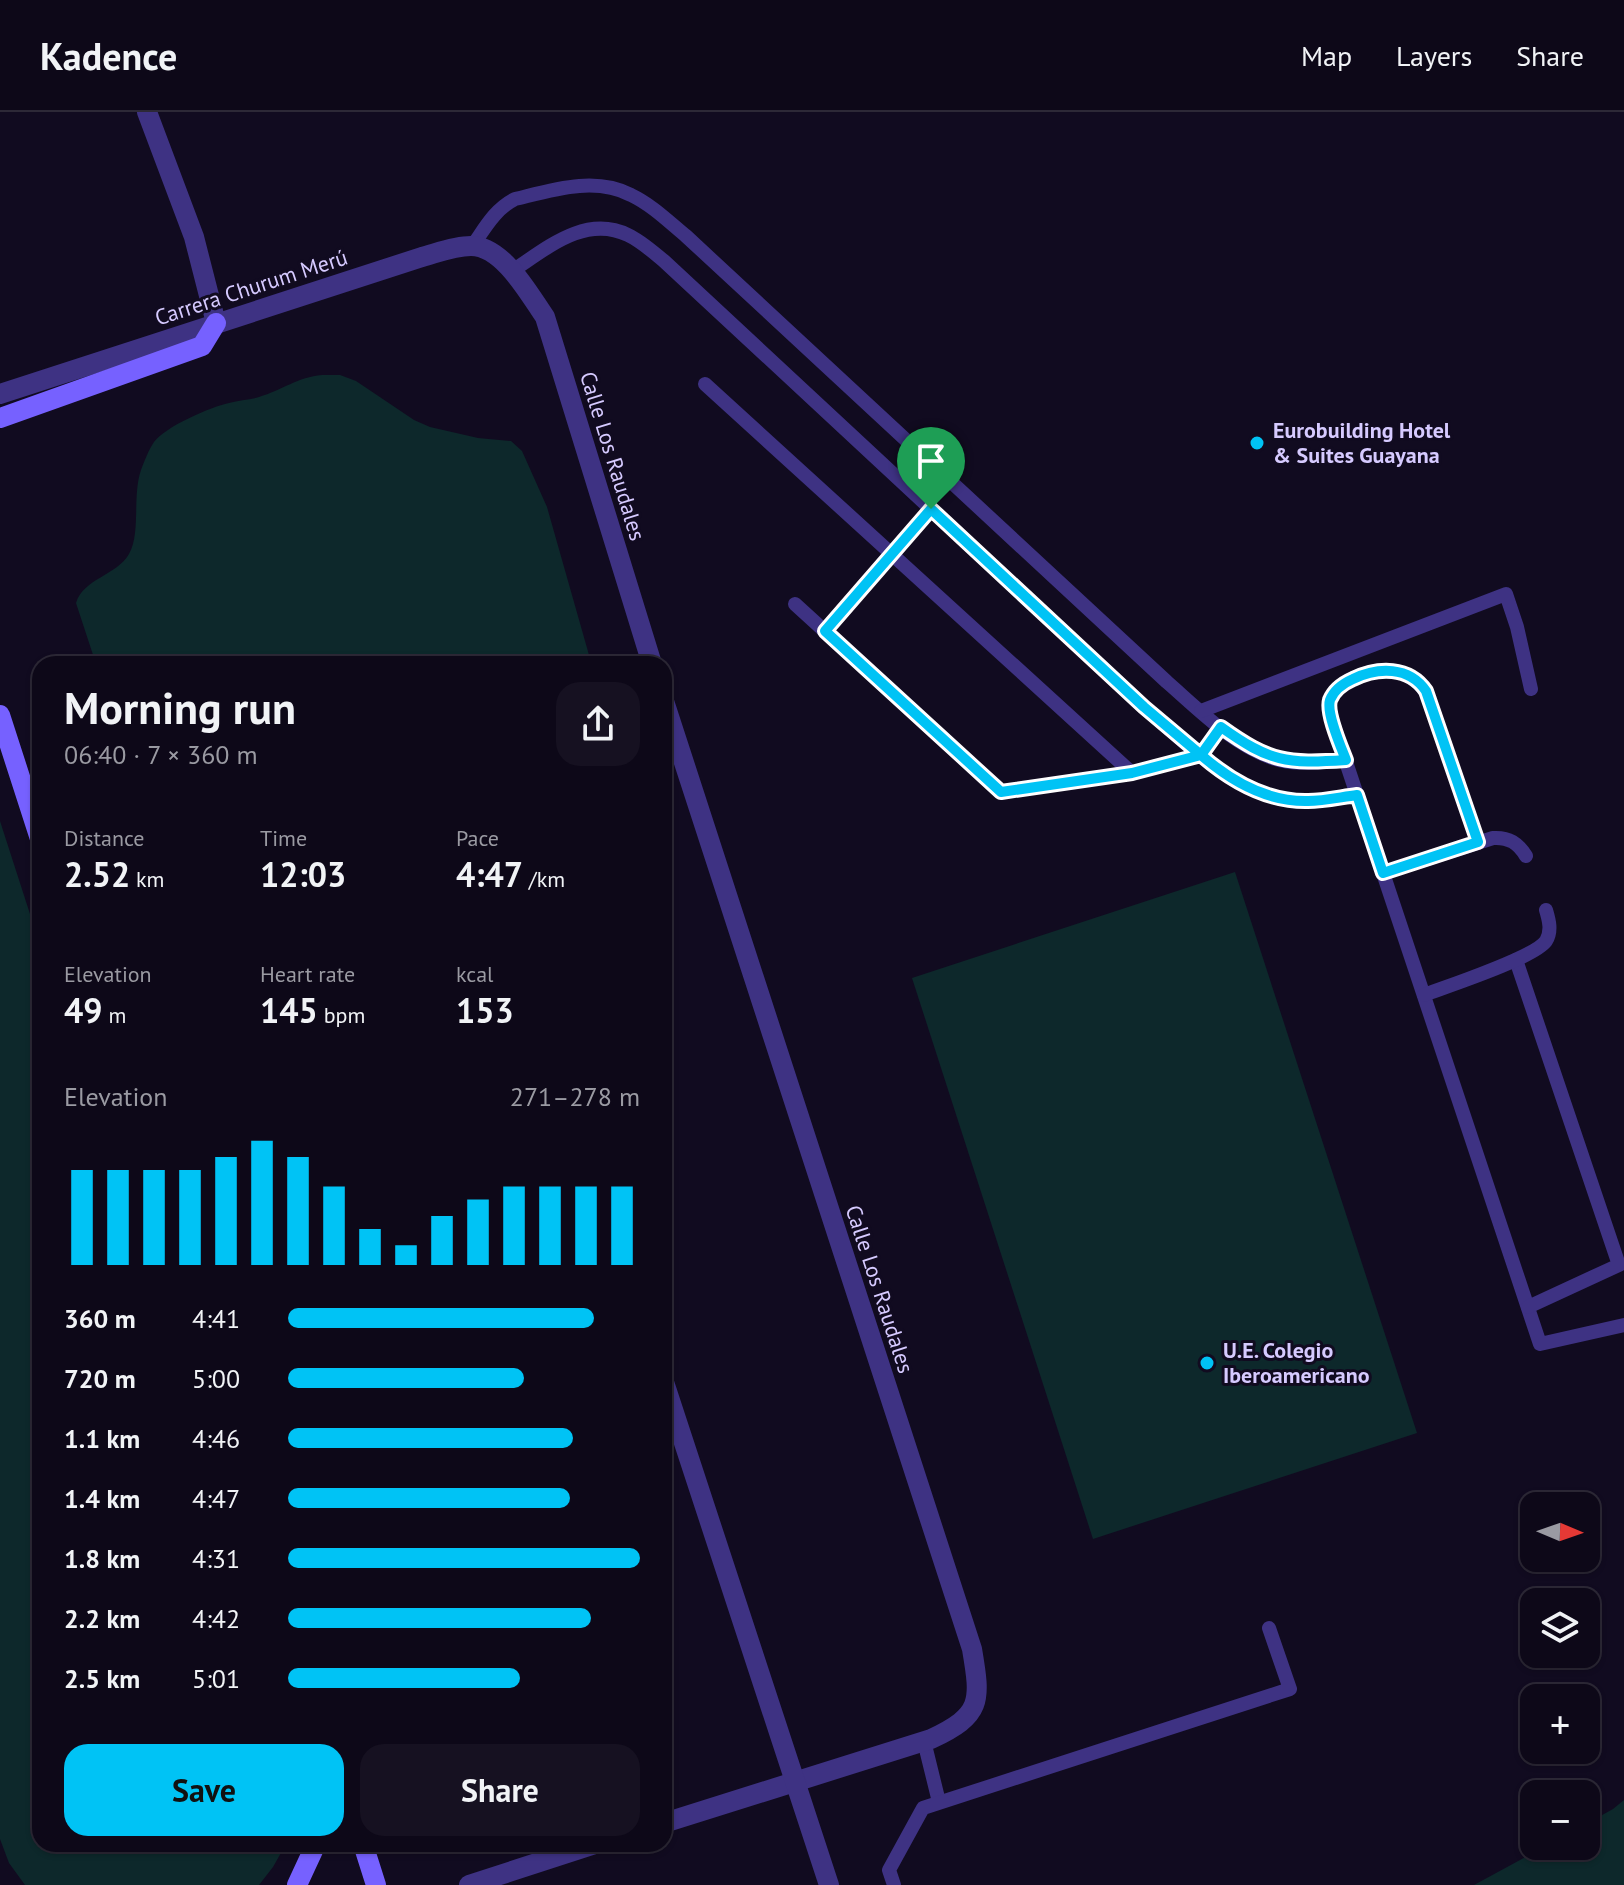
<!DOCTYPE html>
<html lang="en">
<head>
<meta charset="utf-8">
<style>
  body { margin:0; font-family:"PT Sans",sans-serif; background:#161121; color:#f1f3f6; height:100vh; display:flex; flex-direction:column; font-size:30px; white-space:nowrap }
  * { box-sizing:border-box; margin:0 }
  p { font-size:26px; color:#9a9aa2 }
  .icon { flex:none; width:44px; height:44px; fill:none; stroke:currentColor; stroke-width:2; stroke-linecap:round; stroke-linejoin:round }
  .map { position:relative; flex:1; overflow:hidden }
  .drawer { position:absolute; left:32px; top:544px; width:640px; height:1196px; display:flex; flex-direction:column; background:#0d0818; border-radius:24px; box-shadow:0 2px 6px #0004,0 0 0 2px #2d2937 }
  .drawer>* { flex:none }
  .needle { width:52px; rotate:92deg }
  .fabs { position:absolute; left:1520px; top:1380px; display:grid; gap:16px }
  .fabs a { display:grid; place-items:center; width:80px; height:80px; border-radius:16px; background:#0d0818; box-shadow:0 2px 6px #0004,0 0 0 2px #2d2937; font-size:40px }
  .pin { position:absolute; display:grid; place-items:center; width:68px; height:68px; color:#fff; margin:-82px -34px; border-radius:50% 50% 50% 0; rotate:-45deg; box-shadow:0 0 8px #0007 }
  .pin .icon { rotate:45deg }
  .round { display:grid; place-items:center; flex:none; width:84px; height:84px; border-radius:24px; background:#161121 }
  .overview { display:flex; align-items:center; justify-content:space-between; height:136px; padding:0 32px }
  h1 { font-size:44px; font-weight:800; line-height:60px }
  .metrics { display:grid; grid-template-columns:repeat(3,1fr); gap:12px; height:136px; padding:8px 32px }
  .metrics div { display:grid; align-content:center }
  .metrics b { font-size:34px; font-weight:800 }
  .metrics small { font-size:22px; font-weight:400 }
  .metrics p { font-size:22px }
  .chart { height:224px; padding:16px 32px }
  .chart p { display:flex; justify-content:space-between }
  .chart svg { width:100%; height:144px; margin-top:8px; stroke:#00c3f5; stroke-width:6 }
  .action { display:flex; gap:16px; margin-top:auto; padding:16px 32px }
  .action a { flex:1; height:92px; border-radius:24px; background:#00c3f5; color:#111; font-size:32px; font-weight:800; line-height:92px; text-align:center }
  .action a+a { background:#161121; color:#f1f3f6 }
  ul { padding:0 32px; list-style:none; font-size:26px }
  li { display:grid; grid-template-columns:128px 96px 1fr; align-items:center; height:60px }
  li i { height:20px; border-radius:10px; background:#00c3f5 }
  header { display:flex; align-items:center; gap:48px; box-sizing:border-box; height:112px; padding:0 40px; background:#0d0818; border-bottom:2px solid #2d2937 }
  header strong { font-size:38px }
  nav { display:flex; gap:44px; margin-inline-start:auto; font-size:28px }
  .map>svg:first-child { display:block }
  .green { fill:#0d282b }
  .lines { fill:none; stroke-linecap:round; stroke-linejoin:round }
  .lane { stroke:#3e3283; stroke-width:14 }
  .street { stroke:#3e3283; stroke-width:20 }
  .secondary { stroke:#7661ff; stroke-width:20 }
  .route-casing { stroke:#fff; stroke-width:16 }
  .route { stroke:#00c3f5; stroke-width:10 }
  .poi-dot { fill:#00c3f5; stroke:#110b20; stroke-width:3 }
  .labels { text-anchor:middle; stroke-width:6; stroke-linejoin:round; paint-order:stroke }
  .street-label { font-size:22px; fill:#d6caff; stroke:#110b20 }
  .poi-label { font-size:22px; font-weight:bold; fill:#d6caff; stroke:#110b20; text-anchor:start }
</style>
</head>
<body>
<header>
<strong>Kadence</strong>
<nav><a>Map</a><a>Layers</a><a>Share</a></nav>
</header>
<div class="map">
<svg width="1624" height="1773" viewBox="0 0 1624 1773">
  <rect width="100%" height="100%" fill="#110b20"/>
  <g class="green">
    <path d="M322 263H340L356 269 414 308 430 315 478 326 511 329 522 339 547 395 589 543 562 552H96L76 491C84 466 116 464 129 442 141 421 132 384 141 358 144 350 149 337 154 330 165 315 210 295 229 291 239 288 250 288 259 285 282 278 298 265 322 263Z"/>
    <path d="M0 709 40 833V1732H286L273 1755 259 1773H25L9 1751 0 1727Z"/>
    <path d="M1235 760 1417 1321 1093 1427 912 866Z"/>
    <path d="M1624 1688V1773H1474L1546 1734H1586V1712L1613 1697Z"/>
  </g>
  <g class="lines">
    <g class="lane">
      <path d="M473 133C485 116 495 97 515 87 552 78 595 64 631 83 652 93 669 110 686 124L1167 570C1198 597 1232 632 1272 646 1296 654 1321 650 1346 648"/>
      <path d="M512 159C546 137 585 102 628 123 641 129 653 140 664 149L1144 595C1185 629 1229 678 1283 687 1308 691 1333 686 1357 683"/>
      <path d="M705 272 1132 661"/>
      <path d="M795 492 1001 680 1132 661 1201 643 1221 615"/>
      <path d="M825 519 931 397"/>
      <path d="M1201 599 1506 482 1517 515 1531 577"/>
      <path d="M1478 730 1429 587C1416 556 1381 553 1354 566 1345 570 1335 577 1331 586 1328 592 1330 599 1331 605L1540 1232 1624 1213"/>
      <path d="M1383 761 1493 726C1509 725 1518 731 1526 744"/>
      <path d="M1516 848 1619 1153 1528 1195"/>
      <path d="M1424 883C1448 874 1534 846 1546 829 1552 819 1549 808 1546 798"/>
      <path d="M924 1629 939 1690"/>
      <path d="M894 1773 889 1758 923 1696 1290 1577 1269 1516"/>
    </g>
    <g class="street">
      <path d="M147 0 194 125 216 211"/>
      <path d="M0 282 422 145C437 141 454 134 471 134 503 134 529 182 545 205L652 552"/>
      <path d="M664 589 972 1537C981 1590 982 1603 931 1627L664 1711"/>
      <path d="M664 1270 829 1773"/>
      <path d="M469 1773 595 1732"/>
    </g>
    <g class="secondary">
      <path d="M0 306 202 234 216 211"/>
      <path d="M0 603 40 727"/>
      <path d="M363 1732 376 1773"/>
      <path d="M297 1773 316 1732"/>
    </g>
  </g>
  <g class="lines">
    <defs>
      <path id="route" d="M931 397 825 519 1001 680 1132 661 1201 643 1221 615C1270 650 1286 652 1346 648 1341 635 1326 601 1330 588 1334 578 1344 571 1353 567 1378 555 1409 554 1426 579L1478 730 1383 761 1357 683C1341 685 1324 689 1308 689 1267 690 1232 670 1201 643L1144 595 931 397"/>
    </defs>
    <use href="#route" class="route-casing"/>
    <use href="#route" class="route"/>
  </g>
  <g class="poi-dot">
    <circle cx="1257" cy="331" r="8"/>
    <circle cx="1207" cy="1251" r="8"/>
  </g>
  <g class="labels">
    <g class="street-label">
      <text transform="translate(251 175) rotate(-18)" y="8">Carrera Churum Merú</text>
      <text transform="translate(613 344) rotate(73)" y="8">Calle Los Raudales</text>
      <text transform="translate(880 1177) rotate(72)" y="8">Calle Los Raudales</text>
    </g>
    <g class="poi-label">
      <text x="1273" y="326">Eurobuilding Hotel<tspan x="1273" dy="25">&amp; Suites Guayana</tspan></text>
      <text x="1223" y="1246">U.E. Colegio<tspan x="1223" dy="25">Iberoamericano</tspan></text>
    </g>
  </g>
</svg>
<div class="fabs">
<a><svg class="needle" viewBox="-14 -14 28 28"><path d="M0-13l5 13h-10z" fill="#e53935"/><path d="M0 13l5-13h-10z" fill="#9a9aa2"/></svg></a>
<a><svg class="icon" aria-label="layers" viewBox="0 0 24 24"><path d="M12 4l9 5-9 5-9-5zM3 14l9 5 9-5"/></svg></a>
<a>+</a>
<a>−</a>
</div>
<div class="pin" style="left:931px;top:397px;background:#1e9e55"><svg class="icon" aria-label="arrive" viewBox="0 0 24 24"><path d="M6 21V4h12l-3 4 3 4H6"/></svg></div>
<section class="drawer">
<div class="overview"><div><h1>Morning run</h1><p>06:40 · 7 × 360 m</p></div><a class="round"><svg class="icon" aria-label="share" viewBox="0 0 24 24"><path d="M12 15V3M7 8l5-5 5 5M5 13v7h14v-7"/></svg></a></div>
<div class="metrics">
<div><p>Distance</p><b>2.52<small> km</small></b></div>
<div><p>Time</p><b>12:03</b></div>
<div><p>Pace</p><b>4:47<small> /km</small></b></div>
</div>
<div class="metrics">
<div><p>Elevation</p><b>49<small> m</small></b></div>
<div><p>Heart rate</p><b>145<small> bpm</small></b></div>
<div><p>kcal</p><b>153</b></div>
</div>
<div class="chart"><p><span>Elevation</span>271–278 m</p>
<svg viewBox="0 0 160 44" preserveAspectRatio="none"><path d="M5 44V15M15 44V15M25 44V15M35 44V15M45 44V11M55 44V6M65 44V11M75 44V20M85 44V33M95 44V38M105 44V29M115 44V24M125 44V20M135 44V20M145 44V20M155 44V20"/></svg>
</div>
<ul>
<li><b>360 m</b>4:41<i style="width:87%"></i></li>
<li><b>720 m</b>5:00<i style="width:67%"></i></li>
<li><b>1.1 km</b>4:46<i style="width:81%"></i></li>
<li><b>1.4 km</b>4:47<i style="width:80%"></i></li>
<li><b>1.8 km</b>4:31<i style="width:100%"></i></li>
<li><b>2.2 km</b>4:42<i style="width:86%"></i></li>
<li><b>2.5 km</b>5:01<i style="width:66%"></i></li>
</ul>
<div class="action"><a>Save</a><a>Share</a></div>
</section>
</div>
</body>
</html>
